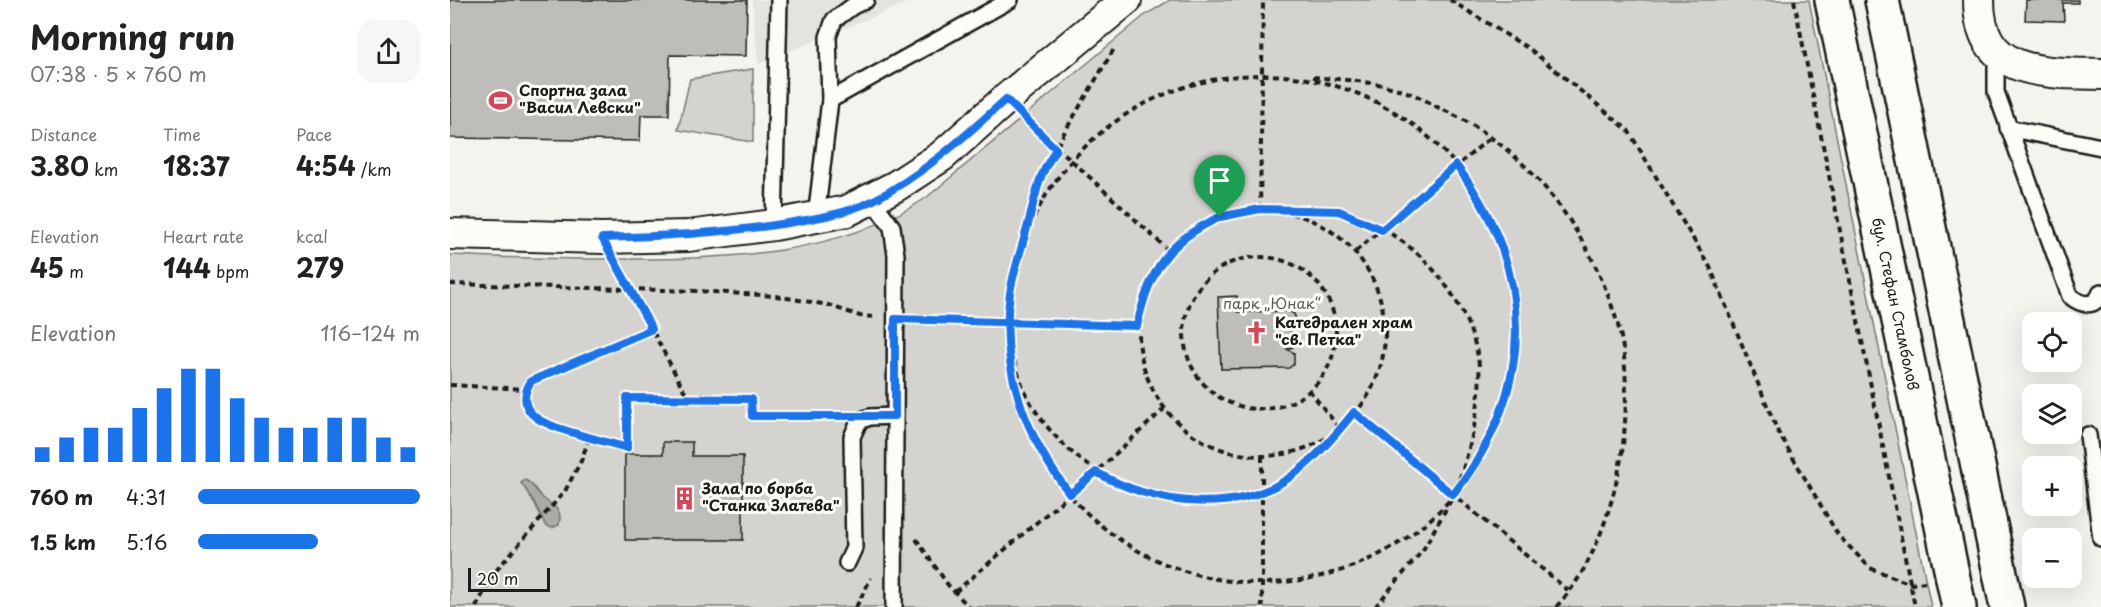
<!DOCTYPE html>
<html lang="en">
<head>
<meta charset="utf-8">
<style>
  body { margin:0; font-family:"Playpen Sans",sans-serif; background:#f6f6f6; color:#222; height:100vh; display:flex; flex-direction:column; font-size:22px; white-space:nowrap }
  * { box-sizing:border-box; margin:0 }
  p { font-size:20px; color:#767676 }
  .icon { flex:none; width:33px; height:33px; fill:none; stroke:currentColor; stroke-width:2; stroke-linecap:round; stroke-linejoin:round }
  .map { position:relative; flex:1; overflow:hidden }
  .sheet { display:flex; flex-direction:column; background:#fff; width:450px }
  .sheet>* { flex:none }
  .buttons { position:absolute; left:1572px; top:312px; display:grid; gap:12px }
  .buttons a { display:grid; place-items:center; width:60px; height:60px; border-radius:12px; background:#fff; box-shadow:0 6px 24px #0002; font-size:30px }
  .scale { position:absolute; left:18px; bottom:15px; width:82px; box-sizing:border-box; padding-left:6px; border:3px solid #1c1c1c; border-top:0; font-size:16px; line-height:21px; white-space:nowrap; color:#1c1c1c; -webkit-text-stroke:4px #fdfcf7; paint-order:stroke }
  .pin { position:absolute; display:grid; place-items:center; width:51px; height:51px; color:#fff; margin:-62px -26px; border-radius:50% 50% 50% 0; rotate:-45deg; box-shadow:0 0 6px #0007 }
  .pin .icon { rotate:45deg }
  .round { display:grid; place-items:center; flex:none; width:63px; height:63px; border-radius:18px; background:#f6f6f6 }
  .summary { display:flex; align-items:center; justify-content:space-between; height:102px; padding:0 30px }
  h1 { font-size:33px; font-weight:700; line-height:45px }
  .metrics { display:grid; grid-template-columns:repeat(3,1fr); gap:9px; height:102px; padding:6px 30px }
  .metrics div { display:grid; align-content:center }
  .metrics b { font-size:26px; font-weight:700 }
  .metrics small { font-size:16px; font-weight:400 }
  .metrics p { font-size:16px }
  .chart { height:168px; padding:12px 30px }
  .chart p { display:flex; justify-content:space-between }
  .chart svg { width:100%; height:108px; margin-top:6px; stroke:#1a73e8; stroke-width:6 }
  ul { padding:0 30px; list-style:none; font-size:20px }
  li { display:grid; grid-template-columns:96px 72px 1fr; align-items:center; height:45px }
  li i { height:15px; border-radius:8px; background:#1a73e8 }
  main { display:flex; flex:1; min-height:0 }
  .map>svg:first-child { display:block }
  .built { fill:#e4e3de }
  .green { fill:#d4d3cf; stroke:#787876; stroke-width:1.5 }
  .water { fill:#abaaa6; stroke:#72716f; stroke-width:1.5 }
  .building { fill:#bebdba; stroke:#1c1c1c; stroke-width:1.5 }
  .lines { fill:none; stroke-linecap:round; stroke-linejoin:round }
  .lane-casing { stroke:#1c1c1c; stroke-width:20 }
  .street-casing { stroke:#1c1c1c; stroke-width:34 }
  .secondary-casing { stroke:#1c1c1c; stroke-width:38 }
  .path { stroke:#1c1c1c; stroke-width:4; stroke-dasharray:6 4.5; stroke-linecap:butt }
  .lane { stroke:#fdfcf7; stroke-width:15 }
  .street { stroke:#fdfcf7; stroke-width:30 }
  .secondary { stroke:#fdfcf7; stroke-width:33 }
  .route-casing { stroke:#fff; stroke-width:12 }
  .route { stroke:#1a73e8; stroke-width:8 }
  .labels { text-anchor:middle; stroke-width:6; stroke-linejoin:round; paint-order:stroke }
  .poi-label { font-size:15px; font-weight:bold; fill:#1c1c1c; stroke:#fdfcf7; text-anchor:start }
  .park-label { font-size:15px; fill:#5c5c5b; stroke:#fdfcf7 }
  .street-label { font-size:15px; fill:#1c1c1c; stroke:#fdfcf7 }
</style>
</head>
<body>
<main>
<section class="sheet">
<div class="summary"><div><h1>Morning run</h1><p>07:38 · 5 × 760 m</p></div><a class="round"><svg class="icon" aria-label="share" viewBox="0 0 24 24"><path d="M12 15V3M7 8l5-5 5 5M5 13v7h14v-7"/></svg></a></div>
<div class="metrics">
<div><p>Distance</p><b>3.80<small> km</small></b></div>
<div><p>Time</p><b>18:37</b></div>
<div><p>Pace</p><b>4:54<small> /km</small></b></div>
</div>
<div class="metrics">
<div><p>Elevation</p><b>45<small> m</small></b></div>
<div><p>Heart rate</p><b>144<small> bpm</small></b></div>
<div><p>kcal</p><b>279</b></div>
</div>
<div class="chart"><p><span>Elevation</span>116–124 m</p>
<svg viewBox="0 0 160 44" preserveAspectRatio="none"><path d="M5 44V38M15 44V34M25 44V30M35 44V30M45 44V22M55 44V14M65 44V6M75 44V6M85 44V18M95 44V26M105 44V30M115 44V30M125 44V26M135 44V26M145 44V34M155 44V38"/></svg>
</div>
<ul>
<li><b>760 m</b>4:31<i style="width:100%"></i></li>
<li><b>1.5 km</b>5:16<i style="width:54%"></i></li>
</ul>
</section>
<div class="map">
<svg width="1651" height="607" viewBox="0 0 1651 607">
  <rect width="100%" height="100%" fill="#f4f3ee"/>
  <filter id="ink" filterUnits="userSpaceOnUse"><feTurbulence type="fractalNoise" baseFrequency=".0167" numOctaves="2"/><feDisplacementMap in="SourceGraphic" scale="12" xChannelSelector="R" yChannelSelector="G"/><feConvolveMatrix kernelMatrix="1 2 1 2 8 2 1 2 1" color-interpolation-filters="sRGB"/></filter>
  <g filter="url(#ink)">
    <path class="built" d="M302 0H464L308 64Z"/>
    <g class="green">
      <path d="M720 0H1359L1481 607H0V255C54 258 109 259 164 259 268 259 386 258 476 198L695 15Z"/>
      <path d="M303 69V142L228 130 240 79Z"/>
    </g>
    <path class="water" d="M75 480C84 484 86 492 93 498 104 507 113 508 109 525L102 528 96 526 84 502 71 483Z"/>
    <g class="building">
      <path d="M0 0H297L296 56 220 55 219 115H191L190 141 0 138Z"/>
      <path d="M1576 0H1628V3H1613L1614 21 1575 20Z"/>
      <path d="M787 296 788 312 839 311 844 314 846 319 845 325 837 329 845 333 847 342 843 347 837 349 844 353V364L839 368 771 369 768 297Z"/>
      <path d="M213 442H242V456H293V540H175V454H213Z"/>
    </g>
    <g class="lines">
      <defs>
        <g id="lane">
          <path d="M1546 53V92L1620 296C1631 305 1645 309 1651 292"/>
          <path d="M380 100 560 0"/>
          <path d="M1558 128 1651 147"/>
          <path d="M422 200 442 227 446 255 444 607"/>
          <path d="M366 218 380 100 378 37 384 20 403 6 416 0"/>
          <path d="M324 225 329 0"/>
          <path d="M1638 435 1651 538"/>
          <path d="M397 563 404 548 402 437 409 421 420 417 445 416"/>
        </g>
        <g id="street">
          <path d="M1529 0C1529 76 1594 73 1651 74"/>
          <path d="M0 234 152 238 238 236 324 225 397 211 446 186 492 156 556 99 676 0"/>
        </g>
        <g id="secondary">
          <path d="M1382 0 1509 607"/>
          <path d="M1432 0 1557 607"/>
        </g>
      </defs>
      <use href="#lane" class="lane-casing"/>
      <use href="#street" class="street-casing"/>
      <use href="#secondary" class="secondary-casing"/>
      <g class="path">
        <path d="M1000 0 1081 50 1178 130 1260 267 1328 432 1388 535 1420 568 1461 584 1475 582"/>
        <path d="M1344 0 1465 607"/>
        <circle cx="812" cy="329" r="254"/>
        <path d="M863 77C894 80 927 81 957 92 968 96 979 102 989 108 1007 116 1024 125 1040 137 1103 181 1149 256 1169 329 1179 365 1177 428 1170 464 1161 513 1141 571 1106 607"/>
        <path d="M576 118 719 251"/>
        <path d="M810 209 813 0"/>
        <path d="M831 209C850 209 873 206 890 211 956 230 1008 282 1026 348 1037 388 1020 453 1005 491"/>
        <circle cx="812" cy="333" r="123"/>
        <path d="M578 224 591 177 614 133 664 49"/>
        <path d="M906 251 1041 137"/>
        <circle cx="810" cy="333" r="76"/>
        <path d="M169 267 238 398"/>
        <path d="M0 284 247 291 326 296 378 305 410 316 425 317"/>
        <path d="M466 320 687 326"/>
        <path d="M202 329 81 381C74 392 72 405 83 415 97 429 156 441 177 448V398L301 399 302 416 389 417"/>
        <path d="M561 351C566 366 570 383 578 398 614 463 681 501 755 501 774 500 796 499 813 491 843 478 867 457 888 432"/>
        <path d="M0 385 75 389"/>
        <path d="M859 390 890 429"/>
        <path d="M904 412 1120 592"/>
        <path d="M812 456V607"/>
        <path d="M466 539 498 585 519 607"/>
        <path d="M505 592 646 472 714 409"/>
        <path d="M26 607 44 573 115 491 131 461 140 436"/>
        <path d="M406 607 421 578"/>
        <path d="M925 607 973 550 1001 500"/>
      </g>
      <use href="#lane" class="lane"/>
      <use href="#street" class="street"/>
      <use href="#secondary" class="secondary"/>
    </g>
  </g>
  <g class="lines" filter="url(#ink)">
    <defs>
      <path id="route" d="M770 217C717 241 699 271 687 326L445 319V416H302L301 399 177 398V448C156 441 97 429 83 415 72 405 74 392 81 381L202 329 152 238C215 236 276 233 338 223 367 218 395 214 422 201 473 175 514 137 556 99L606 149C601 158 595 167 591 177 584 196 581 216 575 235 570 254 563 273 560 293 549 367 575 436 620 494L646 472C704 506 791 517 847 472 869 455 886 434 904 412L1003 495C1086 389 1087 273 1006 165L932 230 889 211 810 209 770 217"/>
    </defs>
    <use href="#route" class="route-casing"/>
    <use href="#route" class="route"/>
  </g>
  <defs>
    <symbol id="stadium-bare" viewBox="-9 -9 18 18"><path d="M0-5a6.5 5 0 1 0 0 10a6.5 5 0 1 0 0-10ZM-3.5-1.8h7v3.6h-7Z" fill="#d1495b" stroke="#fdfcf7" stroke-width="2.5" paint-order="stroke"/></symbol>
    <symbol id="church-bare" viewBox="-9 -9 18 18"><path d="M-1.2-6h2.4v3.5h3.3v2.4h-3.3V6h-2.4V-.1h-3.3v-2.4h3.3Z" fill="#d1495b" stroke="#fdfcf7" stroke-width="2.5" paint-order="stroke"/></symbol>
    <symbol id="building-bare" viewBox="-9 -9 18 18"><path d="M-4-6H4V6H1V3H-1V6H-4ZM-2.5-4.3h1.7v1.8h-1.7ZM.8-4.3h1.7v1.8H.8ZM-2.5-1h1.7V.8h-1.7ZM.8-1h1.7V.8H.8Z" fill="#d1495b" stroke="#fdfcf7" stroke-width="2.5" paint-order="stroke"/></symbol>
  </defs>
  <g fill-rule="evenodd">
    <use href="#stadium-bare" x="34" y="84" width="33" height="33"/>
    <use href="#church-bare" x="790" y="316" width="33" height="33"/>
    <use href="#building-bare" x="218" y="482" width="33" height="33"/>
  </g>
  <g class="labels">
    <g class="poi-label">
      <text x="69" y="96">Спортна зала<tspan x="69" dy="17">"Васил Левски"</tspan></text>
      <text x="825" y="328">Катедрален храм<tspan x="825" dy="17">"св. Петка"</tspan></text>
      <text x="252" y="494">Зала по борба<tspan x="252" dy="17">"Станка Златева"</tspan></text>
    </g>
    <g class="park-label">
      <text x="822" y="309">парк „Юнак“</text>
    </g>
    <g class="street-label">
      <text transform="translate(1445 304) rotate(78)" y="5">бул. Стефан Стамболов</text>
    </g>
  </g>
</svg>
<div class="buttons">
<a><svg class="icon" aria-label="locate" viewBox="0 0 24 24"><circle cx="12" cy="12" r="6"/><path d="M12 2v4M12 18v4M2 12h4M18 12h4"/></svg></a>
<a><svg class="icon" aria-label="layers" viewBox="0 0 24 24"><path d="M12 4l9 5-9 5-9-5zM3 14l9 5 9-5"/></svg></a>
<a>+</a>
<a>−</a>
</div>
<div class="scale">20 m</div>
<div class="pin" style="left:770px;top:217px;background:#1e9e55"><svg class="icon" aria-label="arrive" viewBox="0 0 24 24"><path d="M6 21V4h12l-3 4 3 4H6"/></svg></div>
</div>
</main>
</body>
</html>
